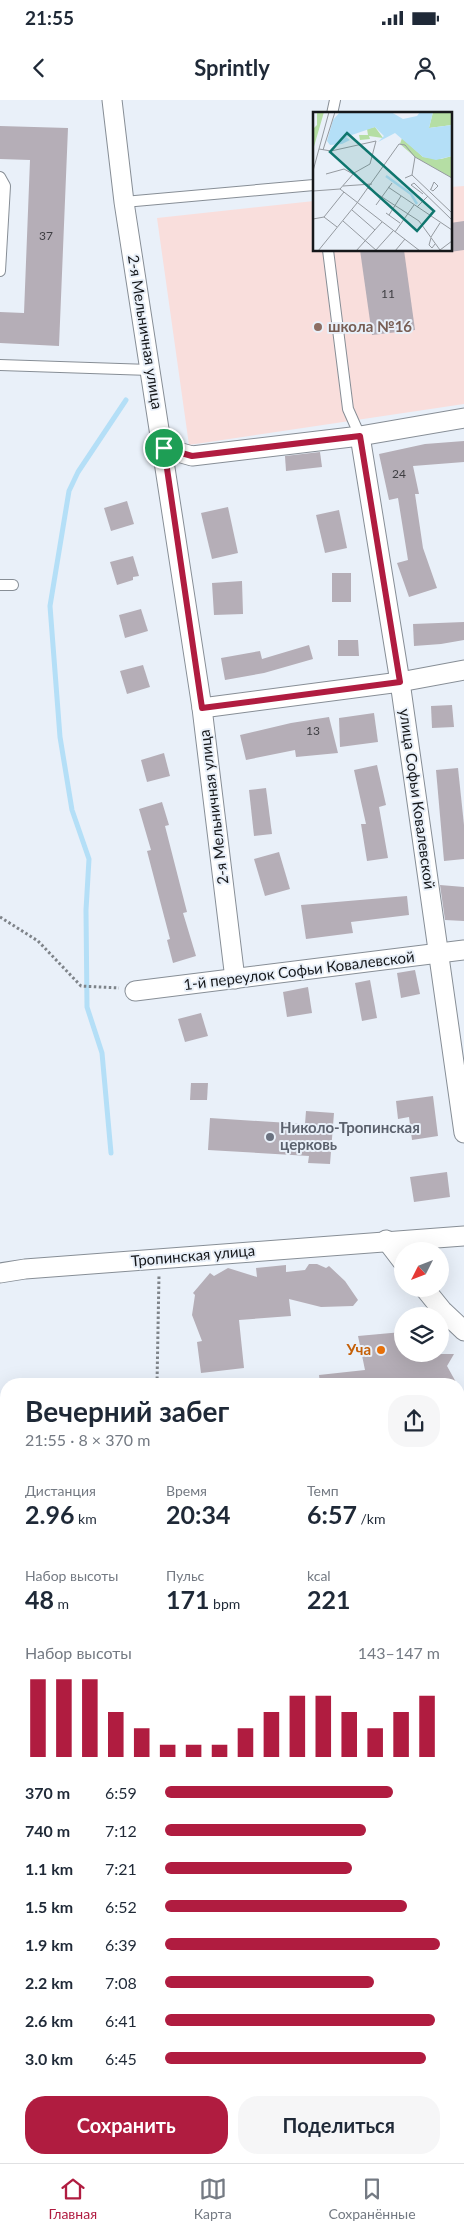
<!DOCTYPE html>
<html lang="ru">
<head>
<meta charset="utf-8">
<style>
  body { margin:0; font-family:Lato,sans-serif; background:#f6f6f7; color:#1f2937; height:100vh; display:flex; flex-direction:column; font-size:19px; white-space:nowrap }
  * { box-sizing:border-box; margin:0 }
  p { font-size:16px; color:#747a83 }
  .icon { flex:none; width:28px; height:28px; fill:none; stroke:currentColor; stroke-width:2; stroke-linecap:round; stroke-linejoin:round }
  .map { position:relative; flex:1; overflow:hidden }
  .drawer { position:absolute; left:0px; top:1278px; width:465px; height:786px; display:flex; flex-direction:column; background:#fff; border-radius:20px 20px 0 0; box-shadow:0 5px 20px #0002 }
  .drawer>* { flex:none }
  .needle { width:32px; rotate:228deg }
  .controls { position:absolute; left:394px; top:1142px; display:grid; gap:10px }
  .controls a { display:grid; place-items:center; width:55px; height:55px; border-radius:50%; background:#fff; box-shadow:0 5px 20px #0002; font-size:25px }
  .pin { position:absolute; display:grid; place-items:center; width:42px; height:42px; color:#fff; margin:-21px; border:2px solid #fff; border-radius:50%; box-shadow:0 1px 5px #0007 }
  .round { display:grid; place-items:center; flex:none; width:52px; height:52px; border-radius:20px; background:#f6f6f7 }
  .summary { display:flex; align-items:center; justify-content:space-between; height:85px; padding:0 25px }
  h1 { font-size:28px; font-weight:700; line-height:38px }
  .metrics { display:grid; grid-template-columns:repeat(3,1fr); gap:8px; height:85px; padding:5px 25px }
  .metrics div { display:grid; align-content:center }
  .metrics b { font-size:25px; font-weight:700 }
  .metrics small { font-size:14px; font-weight:400 }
  .metrics p { font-size:14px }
  .chart { height:140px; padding:10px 25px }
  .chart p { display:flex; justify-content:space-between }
  .chart svg { width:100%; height:90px; margin-top:5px; stroke:#b01c40; stroke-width:6 }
  .primary-button { display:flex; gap:10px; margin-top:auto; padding:10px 25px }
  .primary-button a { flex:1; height:58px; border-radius:20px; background:#b01c40; color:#fff; font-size:20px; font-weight:700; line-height:58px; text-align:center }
  .primary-button a+a { background:#f6f6f7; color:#1f2937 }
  ul { padding:0 25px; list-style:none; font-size:16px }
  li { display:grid; grid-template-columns:80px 60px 1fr; align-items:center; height:38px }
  li i { height:12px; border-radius:6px; background:#b01c40 }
  .status { display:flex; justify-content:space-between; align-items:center; height:35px; padding:0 25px; background:#fff; direction:ltr }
  .status svg { height:14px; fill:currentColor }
  header { display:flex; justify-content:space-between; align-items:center; height:65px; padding:0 25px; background:#fff; font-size:22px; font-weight:700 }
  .tabs { display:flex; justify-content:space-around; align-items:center; height:70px; border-top:1px solid #e0e1e3; background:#fff; font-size:14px; color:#747a83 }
  .tabs a { display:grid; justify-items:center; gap:2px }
  .tabs .selected { color:#b01c40 }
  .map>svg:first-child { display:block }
  .education { fill:#f9dedc }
  .water { fill:#b4dff7 }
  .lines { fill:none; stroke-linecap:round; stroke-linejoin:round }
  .stream { stroke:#b4dff7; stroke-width:5 }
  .building { fill:#b5aeb7 }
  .service-casing { stroke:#878e96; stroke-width:12 }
  .minor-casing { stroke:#878e96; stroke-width:21 }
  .path { stroke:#7e8389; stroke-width:3; stroke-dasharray:2.5 2.5; stroke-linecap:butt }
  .service { stroke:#fff; stroke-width:10 }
  .minor { stroke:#fff; stroke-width:19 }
  .route-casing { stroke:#fff; stroke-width:10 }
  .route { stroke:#b01c40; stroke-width:6 }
  .education-dot { fill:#8d6e63; stroke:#e9f0f9; stroke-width:2 }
  .worship-dot { fill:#6b7280; stroke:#e9f0f9; stroke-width:2 }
  .food-dot { fill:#e8710a; stroke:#e9f0f9; stroke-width:2 }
  .labels { text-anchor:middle; stroke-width:4; stroke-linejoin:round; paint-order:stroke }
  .number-label { font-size:12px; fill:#3e3e42 }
  .education-label { font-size:15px; font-weight:bold; fill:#785e54; stroke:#e9f0f9; text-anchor:start }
  .street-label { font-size:15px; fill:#16181b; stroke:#e9f0f9 }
  .worship-label { font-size:15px; font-weight:bold; fill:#5b616d; stroke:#e9f0f9; text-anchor:start }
  .food-label { font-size:15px; font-weight:bold; fill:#c56008; stroke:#e9f0f9; text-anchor:end }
  .inset-river { fill:none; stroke:#b4dff7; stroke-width:2.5 }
  .inset-road { fill:none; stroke:#959aa0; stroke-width:1 }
  .view { fill:#0f766e; fill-opacity:0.15; stroke:#0f766e; stroke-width:2.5 }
  .inset-edge { fill:none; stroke:#16181b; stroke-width:2.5 }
</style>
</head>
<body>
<div class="status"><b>21:55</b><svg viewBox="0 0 49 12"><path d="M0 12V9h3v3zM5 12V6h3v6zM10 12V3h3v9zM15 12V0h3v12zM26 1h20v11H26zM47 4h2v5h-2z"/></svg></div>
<header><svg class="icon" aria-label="back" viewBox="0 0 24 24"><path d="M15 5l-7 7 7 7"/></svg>Sprintly<svg class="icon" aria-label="person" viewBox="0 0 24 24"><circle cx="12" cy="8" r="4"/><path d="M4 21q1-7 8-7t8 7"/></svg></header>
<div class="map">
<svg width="464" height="2063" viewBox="0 0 464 2063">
  <rect width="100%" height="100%" fill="#e9f0f9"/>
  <path class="education" d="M464 86V304L189 345 157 118 314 101V150H450V87Z"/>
  <path class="water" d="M0 1978 6 1980V2058H319L321 2063H0Z"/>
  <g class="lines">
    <path class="stream" d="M111 1053 102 953 87 907 86 810 89 759 72 710 60 637 50 506 69 391 78 372 126 300"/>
  </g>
  <g class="building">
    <path d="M0 26 68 28 59 246 0 243V212L24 213 30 60 0 59Z"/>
    <path d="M464 121V150L450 152V123Z"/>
    <path d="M360 150H404L415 230 372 235Z"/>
    <path d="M464 341V362L413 366 419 394H415L423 448 437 488 409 497 397 463 408 460 398 398 389 400 379 354 425 344Z"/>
    <path d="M320 352 322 367 286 371 285 356Z"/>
    <path d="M127 401 134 424 111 431 104 408Z"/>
    <path d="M228 407 238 453 212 459 201 413Z"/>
    <path d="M339 410 347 448 325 453 316 415Z"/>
    <path d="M133 456 139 476 133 477V480L117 485 110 462Z"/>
    <rect x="332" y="473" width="19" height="29"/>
    <path d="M242 481 243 514 214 515 212 483Z"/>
    <path d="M141 509 148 531 125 538 119 515Z"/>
    <path d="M464 522V540L441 544 414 546 413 524Z"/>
    <path d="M338 540H358L359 556H338Z"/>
    <path d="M309 545 313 559 264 573 225 580 221 558 260 551 262 559Z"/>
    <path d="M143 565 150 587 127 594 120 571Z"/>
    <path d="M452 605 454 627 432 628 431 606Z"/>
    <path d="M374 613 378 642 340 647 339 618Z"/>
    <path d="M329 617 338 653 296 657 295 650 246 660 240 635 291 623Z"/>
    <path d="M164 653 170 676 147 682 141 660Z"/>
    <path d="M377 665 386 705 379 707 388 758 367 761 361 724H366L354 670Z"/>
    <path d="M458 668 464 725V759L444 761 436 670Z"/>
    <path d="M266 688 272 734 254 736 249 690Z"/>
    <path d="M162 702 169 725 165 726 187 812 183 813 196 856 173 863 167 840 170 839 147 751 151 750 139 709Z"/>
    <path d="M279 752 290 789 265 796 254 759Z"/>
    <path d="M440 785 464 787V821L445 820Z"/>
    <path d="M407 796 409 815 351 822 353 833 306 839 301 805Z"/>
    <path d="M415 870 420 894 401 898 397 873Z"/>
    <path d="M370 880 377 918 362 921 355 883Z"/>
    <path d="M308 887 312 913 287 917 283 892Z"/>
    <path d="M201 913 208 936 185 942 178 919Z"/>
    <path d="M191 983H208L207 1000H190Z"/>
    <path d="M433 996 438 1036 412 1040 409 1017 398 1019 396 1001Z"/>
    <path d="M306 1011 334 1013 330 1064 308 1063 309 1056 208 1050 210 1018 305 1024Z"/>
    <path d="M447 1072 450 1097 414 1102 410 1077Z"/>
    <path d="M309 1164H317L326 1168 329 1166 345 1181 358 1200 353 1206 321 1207 289 1199 291 1216 239 1220 244 1268 201 1273 197 1242 202 1241 192 1215 195 1195 193 1193 210 1173 214 1176 228 1168 257 1177 256 1168 286 1165V1172L305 1170Z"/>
    <path d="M402 1232V1254H454L447 1266 457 1284H320L319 1275 365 1270 358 1236Z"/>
  </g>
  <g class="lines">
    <defs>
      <g id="service">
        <path d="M332 14 335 0"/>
        <path d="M0 77 5 86 0 171"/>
        <path d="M124 102 314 85"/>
        <path d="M328 150 348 309 360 336"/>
        <path d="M0 265 150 270"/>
        <path d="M0 485H13"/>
      </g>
      <g id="minor">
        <path d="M112 0 124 102 202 608 235 879"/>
        <path d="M360 336 400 582 464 1033"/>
        <path d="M164 348 192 356 360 336 464 318"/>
        <path d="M202 608 400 582 464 570"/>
        <path d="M135 891 464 850"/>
        <path d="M386 1140 402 1161"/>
        <path d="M0 1173 25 1169 464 1136"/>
        <path d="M425 1189 442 1210 464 1231"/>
        <path d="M0 1489 6 1485"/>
        <path d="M459 1509H464"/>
        <path d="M0 1806 6 1810"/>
        <path d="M423 2058 432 2063"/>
      </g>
    </defs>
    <use href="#service" class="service-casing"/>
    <use href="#minor" class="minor-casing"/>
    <g class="path">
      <path d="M0 817 38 841 81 886 119 888"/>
      <path d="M157 1284 159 1174"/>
      <path d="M0 1972 6 1975"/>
    </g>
    <use href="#service" class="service"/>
    <use href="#minor" class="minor"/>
  </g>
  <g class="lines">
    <defs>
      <path id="route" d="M360 336 400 582 202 608 164 348 192 356Z"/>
    </defs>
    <use href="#route" class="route-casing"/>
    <use href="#route" class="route"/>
  </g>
  <circle class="education-dot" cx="318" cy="227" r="5"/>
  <circle class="worship-dot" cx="270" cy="1037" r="5"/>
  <circle class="food-dot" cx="381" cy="1250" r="5"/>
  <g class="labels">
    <g class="number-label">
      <text x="46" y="140">37</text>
      <text x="388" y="198">11</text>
      <text x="399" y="378">24</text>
      <text x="313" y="635">13</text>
    </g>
    <g class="education-label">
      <text x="328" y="232">школа №16</text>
    </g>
    <g class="street-label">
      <text transform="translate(145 232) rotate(81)" y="5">2-я Мельничная улица</text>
      <text transform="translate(417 699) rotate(82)" y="5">улица Софьи Ковалевской</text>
      <text transform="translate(214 707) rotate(-97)" y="5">2-я Мельничная улица</text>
      <text transform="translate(299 871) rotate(-7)" y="5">1-й переулок Софьи Ковалевской</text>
      <text transform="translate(193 1156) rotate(-5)" y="5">Тропинская улица</text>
    </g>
    <g class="worship-label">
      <text x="280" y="1033">Николо-Тропинская<tspan x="280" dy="17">церковь</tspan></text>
    </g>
    <g class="food-label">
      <text x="371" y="1255">Уча</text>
    </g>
  </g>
  <g transform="translate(313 12)">
    <rect width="139" height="139" fill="#e9f0f9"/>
    <path d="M4 0H11L0 38V17L4 13ZM120 0H139V13L116 16ZM62 15 70 26 56 24 57 27 47 28 46 23H55L54 17ZM89 26 110 45 128 47 139 44V66L102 45 87 32Z" fill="#b5dea4"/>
    <path d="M27 0H78L90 7 104 4 107 0H120L116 16 139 13V44L123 48 110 45 82 21 65 30 71 24 62 15 33 25 37 28 29 32 17 33 14 29 20 8Z" fill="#b4dff7"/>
    <path class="inset-river" d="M73 64 98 82 104 92"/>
    <path class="inset-road" d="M6 37 18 39 63 29 57 52 41 61 27 77M10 38 22 0M0 59 16 0M13 62 31 57 40 62M99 63 139 101M92 66 99 63 102 45M30 74 59 72M75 75 139 118M55 76 106 109 127 138M117 77 120 79 125 74 121 70 118 77M0 79 27 77 107 139M110 82 98 73 101 71 139 108M63 93 79 71M104 95 115 84M39 98 62 118M73 101 87 111M76 103 88 84M11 105 31 80M0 107 11 105 24 115M30 109 64 139M82 120 101 93M118 125 127 111M118 126 116 133 119 136 122 132M127 138 139 129M5 139 44 91 86 32 92 33 102 45 139 66M43 139 69 110M62 139 80 119M82 139 92 127"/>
    <path class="view" d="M34 21 121 99 104 119 17 40Z"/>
    <rect width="139" height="139" class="inset-edge"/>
  </g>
</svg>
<div class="controls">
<a><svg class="needle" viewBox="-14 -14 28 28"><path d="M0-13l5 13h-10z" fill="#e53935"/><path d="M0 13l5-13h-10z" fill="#747a83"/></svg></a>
<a><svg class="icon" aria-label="layers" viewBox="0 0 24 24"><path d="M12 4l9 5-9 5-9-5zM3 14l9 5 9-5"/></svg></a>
</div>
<div class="pin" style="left:164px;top:348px;background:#1e9e55"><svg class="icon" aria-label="arrive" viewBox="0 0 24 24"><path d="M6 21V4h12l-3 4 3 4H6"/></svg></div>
<section class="drawer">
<div class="summary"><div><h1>Вечерний забег</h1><p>21:55 · 8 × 370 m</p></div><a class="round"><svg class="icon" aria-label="share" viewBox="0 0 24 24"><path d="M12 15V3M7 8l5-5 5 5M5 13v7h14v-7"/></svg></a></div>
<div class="metrics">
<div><p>Дистанция</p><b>2.96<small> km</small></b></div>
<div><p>Время</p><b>20:34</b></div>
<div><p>Темп</p><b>6:57<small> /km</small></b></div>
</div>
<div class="metrics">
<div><p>Набор высоты</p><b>48<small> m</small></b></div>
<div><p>Пульс</p><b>171<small> bpm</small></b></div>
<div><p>kcal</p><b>221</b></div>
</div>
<div class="chart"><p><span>Набор высоты</span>143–147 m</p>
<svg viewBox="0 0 160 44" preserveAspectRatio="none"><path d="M5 44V6M15 44V6M25 44V6M35 44V22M45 44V30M55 44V38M65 44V38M75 44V38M85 44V30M95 44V22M105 44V14M115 44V14M125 44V22M135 44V30M145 44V22M155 44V14"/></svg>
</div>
<ul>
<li><b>370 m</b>6:59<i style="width:83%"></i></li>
<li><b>740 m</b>7:12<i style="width:73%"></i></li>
<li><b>1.1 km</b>7:21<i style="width:68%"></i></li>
<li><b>1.5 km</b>6:52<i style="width:88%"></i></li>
<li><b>1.9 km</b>6:39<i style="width:100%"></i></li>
<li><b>2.2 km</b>7:08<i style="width:76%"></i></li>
<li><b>2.6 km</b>6:41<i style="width:98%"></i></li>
<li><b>3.0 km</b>6:45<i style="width:95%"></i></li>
</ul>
<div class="primary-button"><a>Сохранить</a><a>Поделиться</a></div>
</section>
</div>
<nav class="tabs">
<a class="selected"><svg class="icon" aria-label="home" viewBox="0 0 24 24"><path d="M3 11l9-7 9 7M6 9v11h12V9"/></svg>Главная</a>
<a><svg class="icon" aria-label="map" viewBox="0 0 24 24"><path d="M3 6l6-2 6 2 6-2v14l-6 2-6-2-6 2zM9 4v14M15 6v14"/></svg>Карта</a>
<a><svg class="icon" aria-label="saved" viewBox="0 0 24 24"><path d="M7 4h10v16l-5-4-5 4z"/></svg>Сохранённые</a>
</nav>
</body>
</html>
